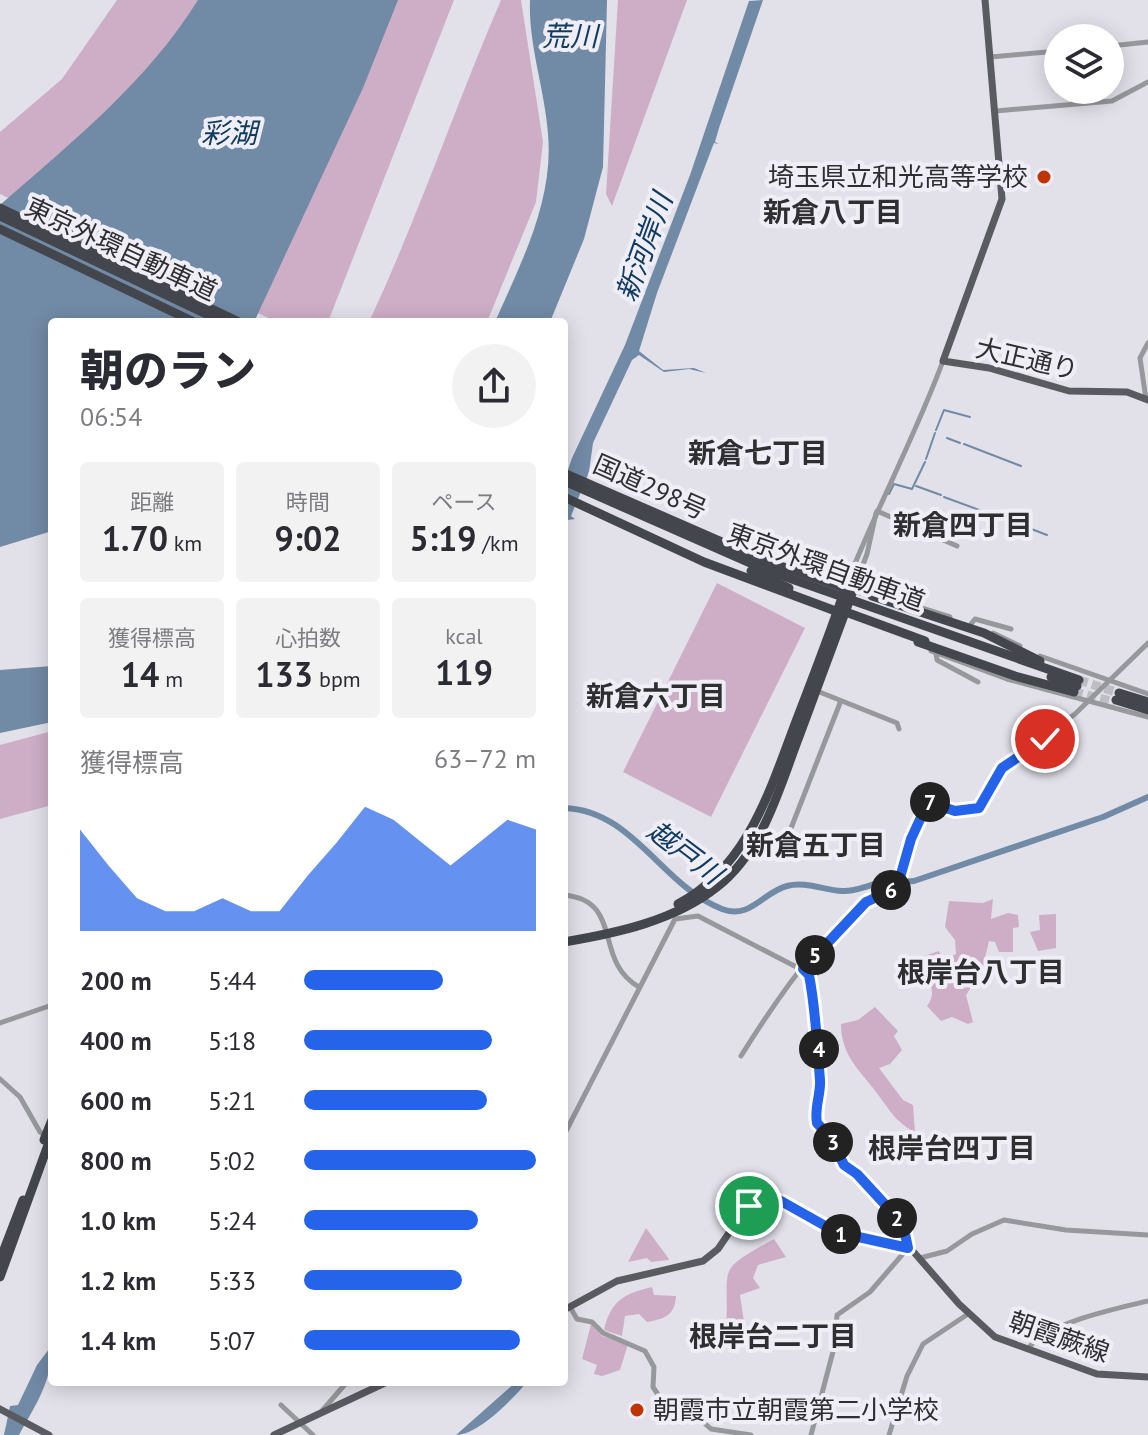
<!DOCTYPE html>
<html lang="ja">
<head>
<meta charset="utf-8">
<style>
  body { margin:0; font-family:"PT Sans","Noto Sans JP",sans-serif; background:#f2f2f3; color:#2b2b33; height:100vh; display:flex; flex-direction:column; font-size:30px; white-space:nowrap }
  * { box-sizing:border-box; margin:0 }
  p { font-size:26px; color:#7c7c81 }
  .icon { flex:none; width:44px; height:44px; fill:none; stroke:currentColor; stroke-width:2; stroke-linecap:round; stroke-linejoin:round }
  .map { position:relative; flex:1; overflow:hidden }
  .panel { position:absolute; left:48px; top:318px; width:520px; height:1068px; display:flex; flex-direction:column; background:#fff; border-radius:8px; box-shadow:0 4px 20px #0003 }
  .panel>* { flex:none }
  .buttons { position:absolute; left:1044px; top:24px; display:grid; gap:16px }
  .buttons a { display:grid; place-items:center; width:80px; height:80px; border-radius:50%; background:#fff; box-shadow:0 4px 20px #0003; font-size:40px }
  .pin { position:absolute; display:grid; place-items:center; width:68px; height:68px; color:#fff; margin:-34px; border:4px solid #fff; border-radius:50%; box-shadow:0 2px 8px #0007 }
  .km { position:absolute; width:40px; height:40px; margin:-20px; border-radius:50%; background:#222; color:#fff; font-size:22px; line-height:40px; text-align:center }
  .round { display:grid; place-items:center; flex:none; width:84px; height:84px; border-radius:42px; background:#f2f2f3 }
  .headline { display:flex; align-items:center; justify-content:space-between; height:136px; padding:0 32px }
  h1 { font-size:44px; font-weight:800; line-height:60px }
  .figures { display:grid; grid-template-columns:repeat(3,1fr); gap:12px; height:136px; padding:8px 32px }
  .figures div { display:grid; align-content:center; border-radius:8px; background:#f2f2f3; text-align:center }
  .figures b { font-size:34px; font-weight:800 }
  .figures small { font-size:22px; font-weight:400 }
  .figures p { font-size:22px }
  .chart { height:224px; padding:16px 32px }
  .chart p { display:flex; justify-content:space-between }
  .chart svg { width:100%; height:144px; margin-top:8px; fill:#2563eb; opacity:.7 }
  ul { padding:0 32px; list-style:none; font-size:26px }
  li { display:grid; grid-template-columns:128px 96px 1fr; align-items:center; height:60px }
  li i { height:20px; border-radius:10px; background:#2563eb }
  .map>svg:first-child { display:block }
  .green { fill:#cdaec6 }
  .water { fill:#718aa5 }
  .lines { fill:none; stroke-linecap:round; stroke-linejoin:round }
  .stream { stroke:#718aa5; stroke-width:2 }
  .river { stroke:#718aa5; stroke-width:6 }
  .highway-tunnel { stroke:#bebdc5; stroke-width:9; stroke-dasharray:9 4.5; stroke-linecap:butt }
  .minor { stroke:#96989b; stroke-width:5 }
  .major { stroke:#595b61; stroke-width:7 }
  .highway { stroke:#43464c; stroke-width:9 }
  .route-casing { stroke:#fff; stroke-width:16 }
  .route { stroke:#2563eb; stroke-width:10 }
  .poi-dot { fill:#bd3500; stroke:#efeef7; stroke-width:3 }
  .labels { text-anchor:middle; stroke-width:8; stroke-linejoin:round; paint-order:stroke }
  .poi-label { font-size:26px; fill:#2f2f32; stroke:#efeef7; text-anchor:end }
  .street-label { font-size:26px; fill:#2f2f32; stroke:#efeef7 }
  .water-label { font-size:28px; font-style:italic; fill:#113b60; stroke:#efeef7 }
  .neighbourhood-label { font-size:28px; font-weight:bold; fill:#2f2f32; stroke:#efeef7 }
</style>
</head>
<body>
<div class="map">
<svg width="1148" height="1435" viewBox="0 0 1148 1435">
  <rect width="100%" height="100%" fill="#e2e1ea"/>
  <g class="green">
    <path d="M117 0H454L328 322H277L0 194V132L62 79Z"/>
    <path d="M501 0H521L543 142 536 202 487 322H369C418 217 455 107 501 0Z"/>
    <path d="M618 0H687L612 206 606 194Z"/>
    <path d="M717 583 805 628 711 817 623 772Z"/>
    <path d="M52 731V805L0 819V745Z"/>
    <path d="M993 899 991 919 1008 913 1018 915 1019 927 1013 928V952H999L995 942 989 941 983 967 976 968V980L966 995 973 1022 968 1024 952 1017 941 1021 927 1006C936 995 932 982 922 972L928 965 924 956 939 951 944 961 956 954 955 940 945 927 949 901 983 903Z"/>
    <path d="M1056 914V948L1038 951 1030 932 1040 930 1039 915Z"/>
    <path d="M875 1007 898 1031 894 1036 902 1050 890 1064 879 1068 903 1100 913 1105 915 1133C893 1118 894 1116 879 1096 862 1072 841 1057 841 1024L858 1020Z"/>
    <path d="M646 1228 669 1259 668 1260 651 1262 647 1258 628 1262Z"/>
    <path d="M774 1239 786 1257 758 1265 753 1278 760 1288 740 1295 744 1322 751 1335 736 1340 726 1330C730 1264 713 1273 774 1239Z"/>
    <path d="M652 1287 654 1295 676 1296C675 1315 665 1319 647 1322L639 1314 625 1316 622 1336 604 1330C611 1301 623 1294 652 1287Z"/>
    <path d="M591 1324 602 1336 628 1344 620 1370 602 1376 594 1374 597 1365 582 1359Z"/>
  </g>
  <g class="water">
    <path d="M198 0H398L363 88 254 322H52V531L0 547V205C72 142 147 82 198 0Z"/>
    <path d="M530 0H607L603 167 584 239 550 322H495C521 263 554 200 548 134 545 90 528 44 530 0Z"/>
    <path d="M763 0 719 128 715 142 719 144 714 143 712 148 657 293 639 351 663 370 694 368 706 373 689 369 664 372 639 355 632 360 593 443 589 472 571 516 575 519 568 520 564 527V481L572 458 625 345 690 175 749 1Z"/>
    <path d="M52 666V722L0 733V670Z"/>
    <path d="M52 1345C52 1382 36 1404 19 1435H4C5 1431 9 1412 10 1406L18 1405 37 1365Z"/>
    <path d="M516 1382H527C512 1400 478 1435 456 1435Z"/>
  </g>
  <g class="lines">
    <g class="stream">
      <path d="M936 430 944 410 970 417"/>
      <path d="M947 438 960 443"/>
      <path d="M964 444 1021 466"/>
      <path d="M926 459 935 433"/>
      <path d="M916 486 941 495"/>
      <path d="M889 494 894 484 912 489 925 462"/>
      <path d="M944 497 1001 518"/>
      <path d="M1005 519 1047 535"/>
    </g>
    <path class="river" d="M564 808C633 810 662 886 722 909 750 920 763 892 787 886 805 881 824 890 842 891 856 892 870 884 884 882 894 880 904 882 914 881L1103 817 1148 797"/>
    <g class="highway-tunnel">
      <path d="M1079 680 1119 693"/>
      <path d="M1074 692 1115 702"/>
    </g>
    <g class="minor">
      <path d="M1110 46 1148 42"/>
      <path d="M991 57 1058 51"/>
      <path d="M996 111 1112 101 1148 82"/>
      <path d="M1146 399 1140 358 1148 343"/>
      <path d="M877 511 957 546"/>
      <path d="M845 588C875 511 914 439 943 361"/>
      <path d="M873 596 853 591 867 554 876 513"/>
      <path d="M887 597 950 617"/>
      <path d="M971 624 975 619 1011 629"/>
      <path d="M993 633 1020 646"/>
      <path d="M931 651 1007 679 1148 717"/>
      <path d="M936 653 937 660 978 682"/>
      <path d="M1040 656 1148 694"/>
      <path d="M817 691 897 723 899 729"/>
      <path d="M757 835 780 843 786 841 840 703"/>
      <path d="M564 895C625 901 592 960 639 987"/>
      <path d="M808 973C816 1009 816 1044 820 1079 821 1094 814 1108 817 1123L831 1138 844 1165 857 1174 903 1224 908 1248 870 1292 837 1315 835 1344 811 1435"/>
      <path d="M0 1023 52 1005"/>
      <path d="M741 1056C778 997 831 915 897 888L911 839 928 802 960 812 983 805 1002 768 1075 714 1148 643"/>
      <path d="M0 1079 20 1097 40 1132 46 1136"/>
      <path d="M564 1135 675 919 698 916 808 973 816 974"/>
      <path d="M920 1258 947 1251 972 1234 1004 1220 1066 1230 1148 1235"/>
      <path d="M570 1307 577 1319 592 1322 603 1333 645 1351 654 1367 653 1387 659 1396 684 1405 711 1429 751 1435"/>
      <path d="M1028 1349C1045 1323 1119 1308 1148 1301"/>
      <path d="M281 1405 313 1435"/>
      <path d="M321 1412 347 1382"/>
      <path d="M889 1435 907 1376 923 1344 968 1314"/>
    </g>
    <g class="major">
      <path d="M985 0 1002 199 943 361 989 368 1069 391 1127 392 1148 400"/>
      <path d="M564 1310 617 1281 703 1261 718 1249 746 1208 758 1202 777 1201 836 1232 912 1250 959 1304 995 1337 1097 1374 1148 1377"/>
      <path d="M0 1409 49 1435"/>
      <path d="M274 1435 387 1382"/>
    </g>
    <g class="highway">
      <path d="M0 208 239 322"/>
      <path d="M0 216 223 322"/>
      <path d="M0 229 194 322"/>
      <path d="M564 473 763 560 853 591C835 639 818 686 800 734 779 788 764 850 717 887 674 921 617 933 564 942"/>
      <path d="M564 481 766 570 1079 680"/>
      <path d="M564 497 704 562 841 613"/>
      <path d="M751 571 789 588"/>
      <path d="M872 596 984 633 1040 661"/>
      <path d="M843 611 925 641"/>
      <path d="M918 642 1015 676 1074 692"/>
      <path d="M1051 677 1077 686"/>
      <path d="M1119 693 1148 702"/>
      <path d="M1116 700 1148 710"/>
      <path d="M678 904C747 867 769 793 795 724 812 680 829 636 844 592"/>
      <path d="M44 1140 52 1120"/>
      <path d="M0 1260 23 1200"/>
      <path d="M0 1277 52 1134"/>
    </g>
  </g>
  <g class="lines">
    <defs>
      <path id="route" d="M749 1206 766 1201H781L836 1232 908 1248 903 1224 857 1174 844 1165 831 1138 817 1123C814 1108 821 1094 820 1080 817 1045 816 1011 809 975L803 969 866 902 897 888 911 839 928 802 955 811 979 808 1002 768 1045 739"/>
    </defs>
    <use href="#route" class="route-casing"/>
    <use href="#route" class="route"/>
  </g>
  <g class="poi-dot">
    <circle cx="1044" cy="177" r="8"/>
    <circle cx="637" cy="1410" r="8"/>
  </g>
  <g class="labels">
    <g class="poi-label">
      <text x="1028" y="186">埼玉県立和光高等学校</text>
      <text x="653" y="1419" text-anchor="start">朝霞市立朝霞第二小学校</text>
    </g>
    <g class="street-label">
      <text transform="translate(121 249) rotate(25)" y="9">東京外環自動車道</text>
      <text transform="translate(1027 359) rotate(13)" y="9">大正通り</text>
      <text transform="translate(650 487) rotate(24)" y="9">国道298号</text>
      <text transform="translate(826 567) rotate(20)" y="9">東京外環自動車道</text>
      <text transform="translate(1059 1337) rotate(19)" y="9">朝霞蕨線</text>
    </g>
    <g class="water-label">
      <text x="570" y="46">荒川</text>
      <text x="229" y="143">彩湖</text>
      <text transform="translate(644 247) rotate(-70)" y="10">新河岸川</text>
      <text transform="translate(685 852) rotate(37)" y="10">越戸川</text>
    </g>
    <g class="neighbourhood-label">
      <text x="833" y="222">新倉八丁目</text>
      <text x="758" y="463">新倉七丁目</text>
      <text x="963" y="535">新倉四丁目</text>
      <text x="656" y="706">新倉六丁目</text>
      <text x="816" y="855">新倉五丁目</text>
      <text x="981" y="982">根岸台八丁目</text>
      <text x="952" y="1158">根岸台四丁目</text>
      <text x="773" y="1346">根岸台二丁目</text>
    </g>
  </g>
</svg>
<div class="buttons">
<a><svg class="icon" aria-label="layers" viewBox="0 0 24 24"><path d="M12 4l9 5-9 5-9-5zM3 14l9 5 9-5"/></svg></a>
</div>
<div class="pin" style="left:749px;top:1206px;background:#1e9e55"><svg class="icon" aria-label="arrive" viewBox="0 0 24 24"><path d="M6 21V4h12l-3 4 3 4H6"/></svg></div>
<div class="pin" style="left:1045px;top:739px;background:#d93025"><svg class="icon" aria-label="check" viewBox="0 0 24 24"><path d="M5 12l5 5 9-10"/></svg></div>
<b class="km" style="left:841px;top:1234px">1</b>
<b class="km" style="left:897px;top:1218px">2</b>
<b class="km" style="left:833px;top:1142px">3</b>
<b class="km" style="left:819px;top:1049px">4</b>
<b class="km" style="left:815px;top:955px">5</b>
<b class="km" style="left:891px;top:890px">6</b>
<b class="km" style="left:930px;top:802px">7</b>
<section class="panel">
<div class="headline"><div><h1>朝のラン</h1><p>06:54</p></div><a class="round"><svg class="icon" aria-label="share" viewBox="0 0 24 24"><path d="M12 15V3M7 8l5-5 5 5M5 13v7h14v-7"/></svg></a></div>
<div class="figures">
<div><p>距離</p><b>1.70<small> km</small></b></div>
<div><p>時間</p><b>9:02</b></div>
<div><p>ペース</p><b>5:19<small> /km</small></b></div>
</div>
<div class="figures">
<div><p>獲得標高</p><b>14<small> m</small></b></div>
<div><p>心拍数</p><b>133<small> bpm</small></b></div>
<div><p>kcal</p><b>119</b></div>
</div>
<div class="chart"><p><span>獲得標高</span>63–72 m</p>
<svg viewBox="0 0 160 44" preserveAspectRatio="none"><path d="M0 44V13L10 24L20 34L30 38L40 38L50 34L60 38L70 38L80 27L90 17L100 6L110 10L120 17L130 24L140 17L150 10L160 13V44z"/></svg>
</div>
<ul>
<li><b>200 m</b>5:44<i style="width:60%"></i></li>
<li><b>400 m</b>5:18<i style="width:81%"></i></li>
<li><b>600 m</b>5:21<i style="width:79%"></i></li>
<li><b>800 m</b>5:02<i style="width:100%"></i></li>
<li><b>1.0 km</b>5:24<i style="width:75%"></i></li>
<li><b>1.2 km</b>5:33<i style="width:68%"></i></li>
<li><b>1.4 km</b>5:07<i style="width:93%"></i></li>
</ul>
</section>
</div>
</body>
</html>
